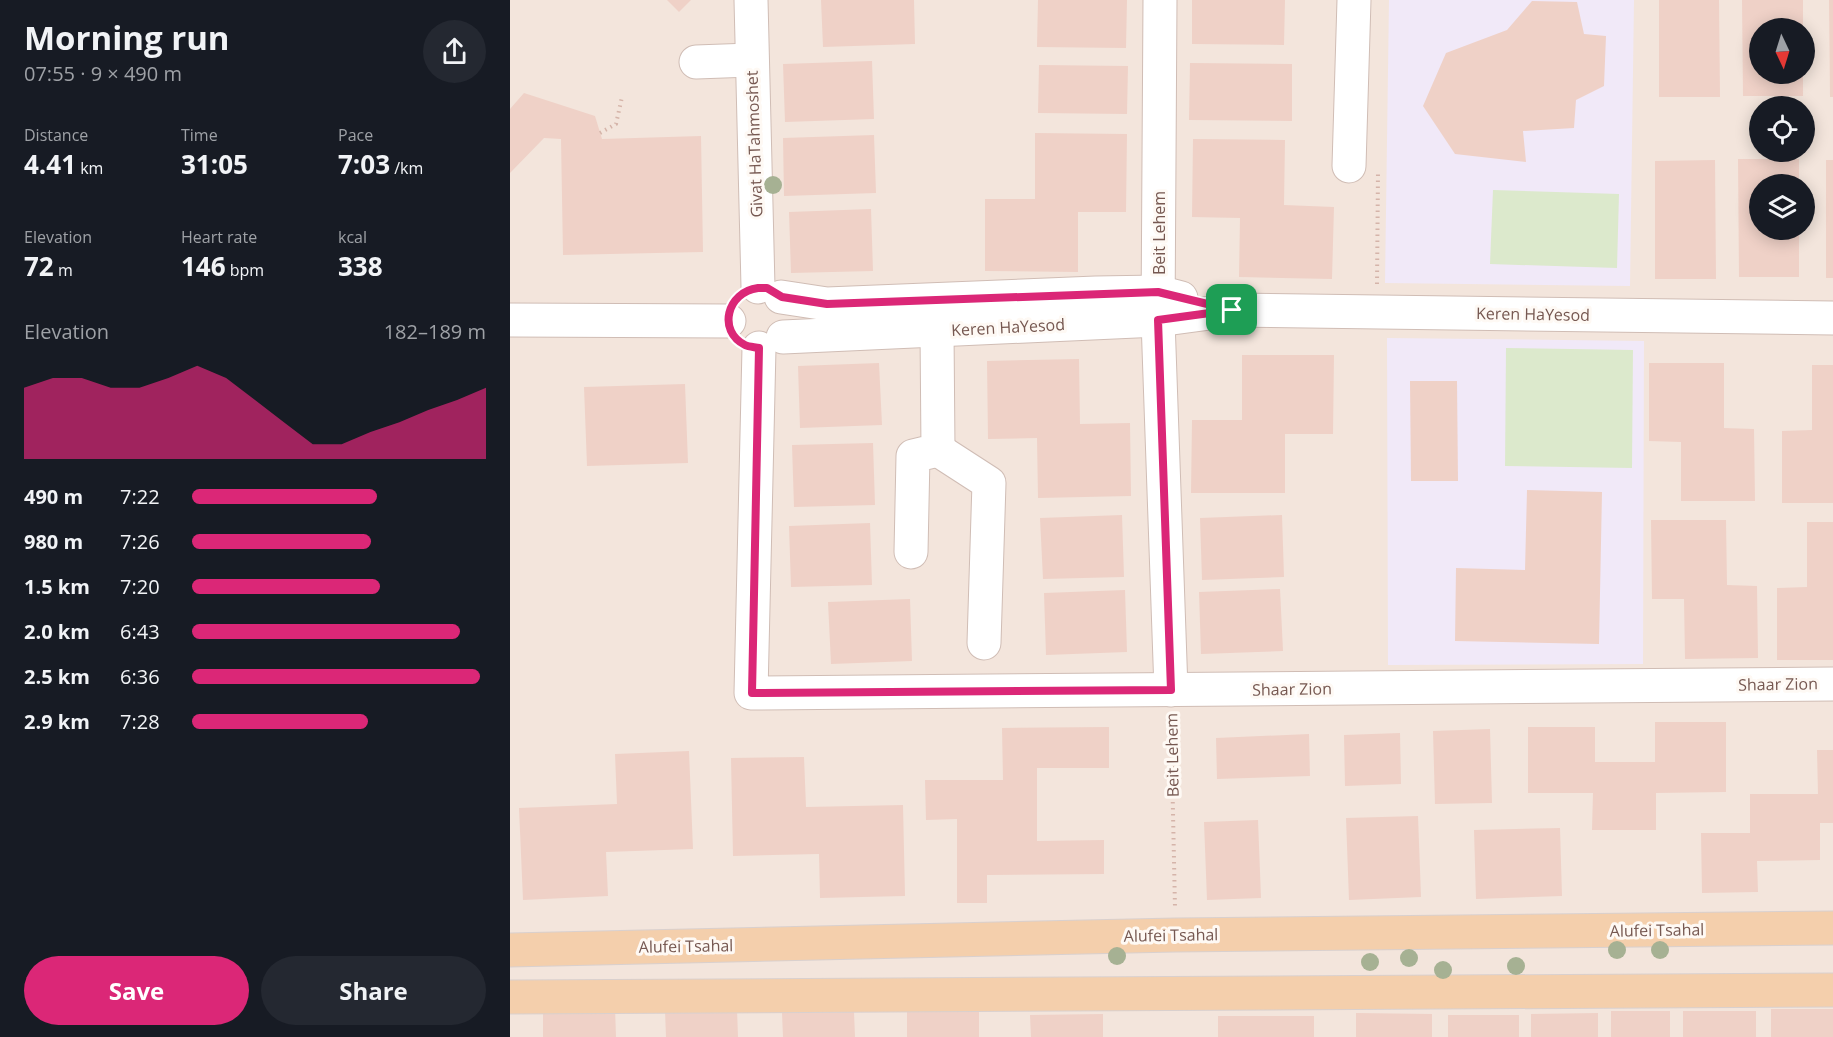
<!DOCTYPE html>
<html lang="en">
<head>
<meta charset="utf-8">
<style>
  body { margin:0; font-family:"Open Sans",sans-serif; background:#242831; color:#f1f3f6; height:100vh; display:flex; flex-direction:column; font-size:22px; white-space:nowrap }
  * { box-sizing:border-box; margin:0 }
  p { font-size:20px; color:#9ea1a6 }
  .icon { flex:none; width:33px; height:33px; fill:none; stroke:currentColor; stroke-width:2; stroke-linecap:round; stroke-linejoin:round }
  .map { position:relative; flex:1; overflow:hidden }
  .panel { display:flex; flex-direction:column; background:#171b24; width:510px }
  .panel>* { flex:none }
  .needle { width:39px; rotate:176deg }
  .buttons { position:absolute; left:1239px; top:18px; display:grid; gap:12px }
  .buttons a { display:grid; place-items:center; width:66px; height:66px; border-radius:50%; background:#171b24; box-shadow:0 3px 15px #0003; font-size:30px }
  .pin { position:absolute; display:grid; place-items:center; width:51px; height:51px; color:#fff; margin:-26px; border-radius:12px; box-shadow:0 3px 9px #0006 }
  .round { display:grid; place-items:center; flex:none; width:63px; height:63px; border-radius:32px; background:#242831 }
  .head { display:flex; align-items:center; justify-content:space-between; height:102px; padding:0 24px }
  h1 { font-size:33px; font-weight:700; line-height:45px }
  .stats { display:grid; grid-template-columns:repeat(3,1fr); gap:9px; height:102px; padding:6px 24px }
  .stats div { display:grid; align-content:center }
  .stats b { font-size:26px; font-weight:700 }
  .stats small { font-size:16px; font-weight:400 }
  .stats p { font-size:16px }
  .chart { height:168px; padding:12px 24px }
  .chart p { display:flex; justify-content:space-between }
  .chart svg { width:100%; height:108px; margin-top:6px; fill:#db2777; opacity:.7 }
  .cta { display:flex; gap:12px; margin-top:auto; padding:12px 24px }
  .cta a { flex:1; height:69px; border-radius:36px; background:#db2777; color:#fff; font-size:24px; font-weight:700; line-height:69px; text-align:center }
  .cta a+a { background:#242831; color:#f1f3f6 }
  ul { padding:0 24px; list-style:none; font-size:20px }
  li { display:grid; grid-template-columns:96px 72px 1fr; align-items:center; height:45px }
  li i { height:15px; border-radius:8px; background:#db2777 }
  main { display:flex; flex:1; min-height:0 }
  .map>svg:first-child { display:block }
  .residential { fill:#f3e5dc; fill-rule:evenodd }
  .education { fill:#f1e9f8 }
  .green { fill:#dce9cc }
  .building { fill:#efd1c7 }
  .lines { fill:none; stroke-linecap:round; stroke-linejoin:round }
  .minor-casing { stroke:#d0bdb5; stroke-width:35 }
  .major-casing { stroke:#d9d0ce; stroke-width:35 }
  .path { stroke:#d5b4a9; stroke-width:4; stroke-dasharray:1.5 4.5; stroke-linecap:butt }
  .minor { stroke:#fff; stroke-width:33 }
  .major { stroke:#f4cfac; stroke-width:33 }
  .tree { fill:#a6b193 }
  .route-casing { stroke:#fff; stroke-width:12 }
  .route { stroke:#db2777; stroke-width:8 }
  .labels { text-anchor:middle; stroke-width:6; stroke-linejoin:round; paint-order:stroke }
  .street-label { font-size:16px; fill:#765851; stroke:#fef9f4 }
</style>
</head>
<body>
<main>
<section class="panel">
<div class="head"><div><h1>Morning run</h1><p>07:55 · 9 × 490 m</p></div><a class="round"><svg class="icon" aria-label="share" viewBox="0 0 24 24"><path d="M12 15V3M7 8l5-5 5 5M5 13v7h14v-7"/></svg></a></div>
<div class="stats">
<div><p>Distance</p><b>4.41<small> km</small></b></div>
<div><p>Time</p><b>31:05</b></div>
<div><p>Pace</p><b>7:03<small> /km</small></b></div>
</div>
<div class="stats">
<div><p>Elevation</p><b>72<small> m</small></b></div>
<div><p>Heart rate</p><b>146<small> bpm</small></b></div>
<div><p>kcal</p><b>338</b></div>
</div>
<div class="chart"><p><span>Elevation</span>182–189 m</p>
<svg viewBox="0 0 160 44" preserveAspectRatio="none"><path d="M0 44V15L10 11L20 11L30 15L40 15L50 11L60 6L70 11L80 20L90 29L100 38L110 38L120 33L130 29L140 24L150 20L160 15V44z"/></svg>
</div>
<ul>
<li><b>490 m</b>7:22<i style="width:63%"></i></li>
<li><b>980 m</b>7:26<i style="width:61%"></i></li>
<li><b>1.5 km</b>7:20<i style="width:64%"></i></li>
<li><b>2.0 km</b>6:43<i style="width:91%"></i></li>
<li><b>2.5 km</b>6:36<i style="width:98%"></i></li>
<li><b>2.9 km</b>7:28<i style="width:60%"></i></li>
</ul>
<div class="cta"><a>Save</a><a>Share</a></div>
</section>
<div class="map">
<svg width="1323" height="1037" viewBox="0 0 1323 1037">
  <rect width="100%" height="100%" fill="#fcf4ed"/>
  <path class="residential" d="M0 0H1323V1037H0ZM1250 28H1294V74H1250ZM1250 106H1294V152H1250ZM1250 184H1294V230H1250Z"/>
  <g class="education">
    <path d="M879 0H1124L1120 286 875 283Z"/>
    <path d="M877 338 1134 341 1133 664 878 665Z"/>
  </g>
  <g class="green">
    <path d="M983 190 1109 194 1107 268 980 264Z"/>
    <path d="M996 348 1123 350 1122 468 995 466Z"/>
  </g>
  <g class="building">
    <path d="M157 0H181L169 12Z"/>
    <path d="M311 0H404L405 44 313 47Z"/>
    <path d="M528 0H617L616 48 527 47Z"/>
    <path d="M682 0H775L774 45 682 44Z"/>
    <path d="M1149 0H1209L1210 97H1149Z"/>
    <path d="M1232 0H1293V28H1250V74H1293V96H1233Z"/>
    <path d="M1319 0H1323V97H1320Z"/>
    <path d="M1022 1 1067 2 1074 34 1096 36 1094 86 1066 100 1064 128 1013 131 1016 162 945 154 913 106 936 53 997 30Z"/>
    <path d="M362 61 364 119 275 122 273 64Z"/>
    <path d="M680 63 782 64V121L679 120Z"/>
    <path d="M529 65 618 66 617 114 528 113Z"/>
    <path d="M14 93 85 116 92 139 191 136 193 252 53 255 51 139 34 138 0 173V109Z"/>
    <path d="M525 133 617 134 616 212H568V272L475 271V199H525Z"/>
    <path d="M364 135 366 193 274 196 273 138Z"/>
    <path d="M683 139 775 140 774 205 824 207 822 279 729 277 730 218 682 217Z"/>
    <path d="M1228 159H1289V184H1250V230H1289V277H1229Z"/>
    <path d="M1205 160 1206 279H1145V161Z"/>
    <rect x="1316" y="160" width="7" height="118"/>
    <path d="M361 209 363 271 281 273 279 212Z"/>
    <path d="M732 355H824L823 434H775V493H681L682 420H732Z"/>
    <path d="M569 359 570 424 620 423 621 496 528 498 527 438 478 439 477 361Z"/>
    <path d="M369 363 372 425 290 428 288 366Z"/>
    <path d="M1139 363H1214V428L1244 429 1245 501H1171V442L1139 441Z"/>
    <path d="M1302 365H1323V503H1272V431L1302 430Z"/>
    <path d="M900 381H947L948 481H901Z"/>
    <path d="M175 384 178 463 77 466 74 387Z"/>
    <path d="M363 443 365 505 284 507 282 445Z"/>
    <path d="M1017 490 1092 492 1089 644 945 641 946 568 1015 570Z"/>
    <path d="M612 515 614 577 533 579 530 518Z"/>
    <path d="M772 515 774 577 692 580 690 518Z"/>
    <path d="M1141 520H1216L1217 585 1247 586 1248 658 1175 659 1174 599H1142Z"/>
    <path d="M1297 522H1323V660H1267V588L1297 587Z"/>
    <path d="M360 523 362 585 281 587 279 526Z"/>
    <path d="M770 589 773 651 691 654 689 592Z"/>
    <path d="M615 590 617 652 536 655 534 593Z"/>
    <path d="M400 599 402 661 321 664 318 602Z"/>
    <path d="M1145 722H1216V792L1146 793V830H1082L1083 793H1018V727H1085V762H1145Z"/>
    <path d="M599 727V768H527V841L594 840V874L477 875V903H447V819L416 820 415 780H493L492 728Z"/>
    <path d="M980 729 982 803 925 804 923 731Z"/>
    <path d="M890 733 891 784 835 786 834 735Z"/>
    <path d="M799 734 800 776 707 779 706 738Z"/>
    <path d="M1307 750H1323V823H1310V860L1247 861 1248 892 1192 893 1191 833H1240V794H1308Z"/>
    <path d="M179 751 183 849 96 852 98 896 13 900 9 808 107 804 105 754Z"/>
    <path d="M294 757 296 807 393 805 395 896 310 898 309 854 223 856 221 758Z"/>
    <path d="M908 816 911 897 839 900 836 818Z"/>
    <path d="M748 820 751 898 697 900 694 822Z"/>
    <path d="M1050 828 1052 896 966 899 964 830Z"/>
    <path d="M105 1007 106 1037H33V1008Z"/>
    <path d="M227 1009 228 1037H156L155 1010Z"/>
    <rect x="1261" y="1009" width="62" height="28"/>
    <path d="M469 1011V1037H397V1012Z"/>
    <rect x="1101" y="1011" width="59" height="26"/>
    <rect x="1173" y="1011" width="73" height="26"/>
    <path d="M344 1012 345 1037H273L272 1013Z"/>
    <path d="M846 1013 922 1014V1037H846Z"/>
    <path d="M1088 1013V1037H1021V1014Z"/>
    <path d="M593 1014V1037H521L520 1015Z"/>
    <rect x="938" y="1015" width="71" height="22"/>
    <rect x="708" y="1016" width="96" height="21"/>
  </g>
  <g class="lines">
    <defs>
      <g id="minor">
        <path d="M241 0 248 287"/>
        <path d="M650 0 648 320 661 690"/>
        <path d="M186 62 241 60"/>
        <path d="M839 166 844 0"/>
        <path d="M271 297 317 304 586 293 648 292 671 298"/>
        <path d="M0 320 219 321"/>
        <path d="M273 337 648 320 722 310 1323 318"/>
        <path d="M249 348 241 693 1323 684"/>
        <path d="M428 450 479 483 474 643"/>
        <path d="M401 552 403 456 428 450 427 331"/>
      </g>
      <g id="major">
        <path d="M0 950 665 935 1323 928"/>
        <path d="M0 997 1323 990"/>
      </g>
    </defs>
    <use href="#minor" class="minor-casing"/>
    <use href="#major" class="major-casing"/>
    <g class="path">
      <path d="M90 133 106 124 112 97"/>
      <path d="M867 284 868 171"/>
      <path d="M661 718 665 908"/>
    </g>
    <use href="#minor" class="minor"/>
    <use href="#major" class="major"/>
  </g>
  <g class="tree">
    <circle cx="263" cy="185" r="9"/>
    <circle cx="1107" cy="950" r="9"/>
    <circle cx="1150" cy="950" r="9"/>
    <circle cx="607" cy="956" r="9"/>
    <circle cx="899" cy="958" r="9"/>
    <circle cx="860" cy="962" r="9"/>
    <circle cx="1006" cy="966" r="9"/>
    <circle cx="933" cy="970" r="9"/>
  </g>
  <g class="lines">
    <defs>
      <path id="route" d="M248 288H257L272 297 317 304 648 292 722 310 648 320 661 690 242 693 249 348C245 347 239 347 235 345 207 331 217 292 248 288Z"/>
    </defs>
    <use href="#route" class="route-casing"/>
    <use href="#route" class="route"/>
  </g>
  <g class="labels">
    <g class="street-label">
      <text transform="translate(244 144) rotate(-92)" y="6">Givat HaTahmoshet</text>
      <text transform="translate(649 233) rotate(-90)" y="6">Beit Lehem</text>
      <text transform="translate(1023 314) rotate(1)" y="6">Keren HaYesod</text>
      <text transform="translate(498 327) rotate(-3)" y="6">Keren HaYesod</text>
      <text transform="translate(1268 684) rotate(-1)" y="6">Shaar Zion</text>
      <text transform="translate(782 689) rotate(-1)" y="6">Shaar Zion</text>
      <text transform="translate(662 755) rotate(-91)" y="6">Beit Lehem</text>
      <text transform="translate(1147 930) rotate(-1)" y="6">Alufei Tsahal</text>
      <text transform="translate(661 935) rotate(-1)" y="6">Alufei Tsahal</text>
      <text transform="translate(176 946) rotate(-1)" y="6">Alufei Tsahal</text>
    </g>
  </g>
</svg>
<div class="buttons">
<a><svg class="needle" viewBox="-14 -14 28 28"><path d="M0-13l5 13h-10z" fill="#e53935"/><path d="M0 13l5-13h-10z" fill="#9ea1a6"/></svg></a>
<a><svg class="icon" aria-label="locate" viewBox="0 0 24 24"><circle cx="12" cy="12" r="6"/><path d="M12 2v4M12 18v4M2 12h4M18 12h4"/></svg></a>
<a><svg class="icon" aria-label="layers" viewBox="0 0 24 24"><path d="M12 4l9 5-9 5-9-5zM3 14l9 5 9-5"/></svg></a>
</div>
<div class="pin" style="left:722px;top:310px;background:#1e9e55"><svg class="icon" aria-label="arrive" viewBox="0 0 24 24"><path d="M6 21V4h12l-3 4 3 4H6"/></svg></div>
</div>
</main>
</body>
</html>
